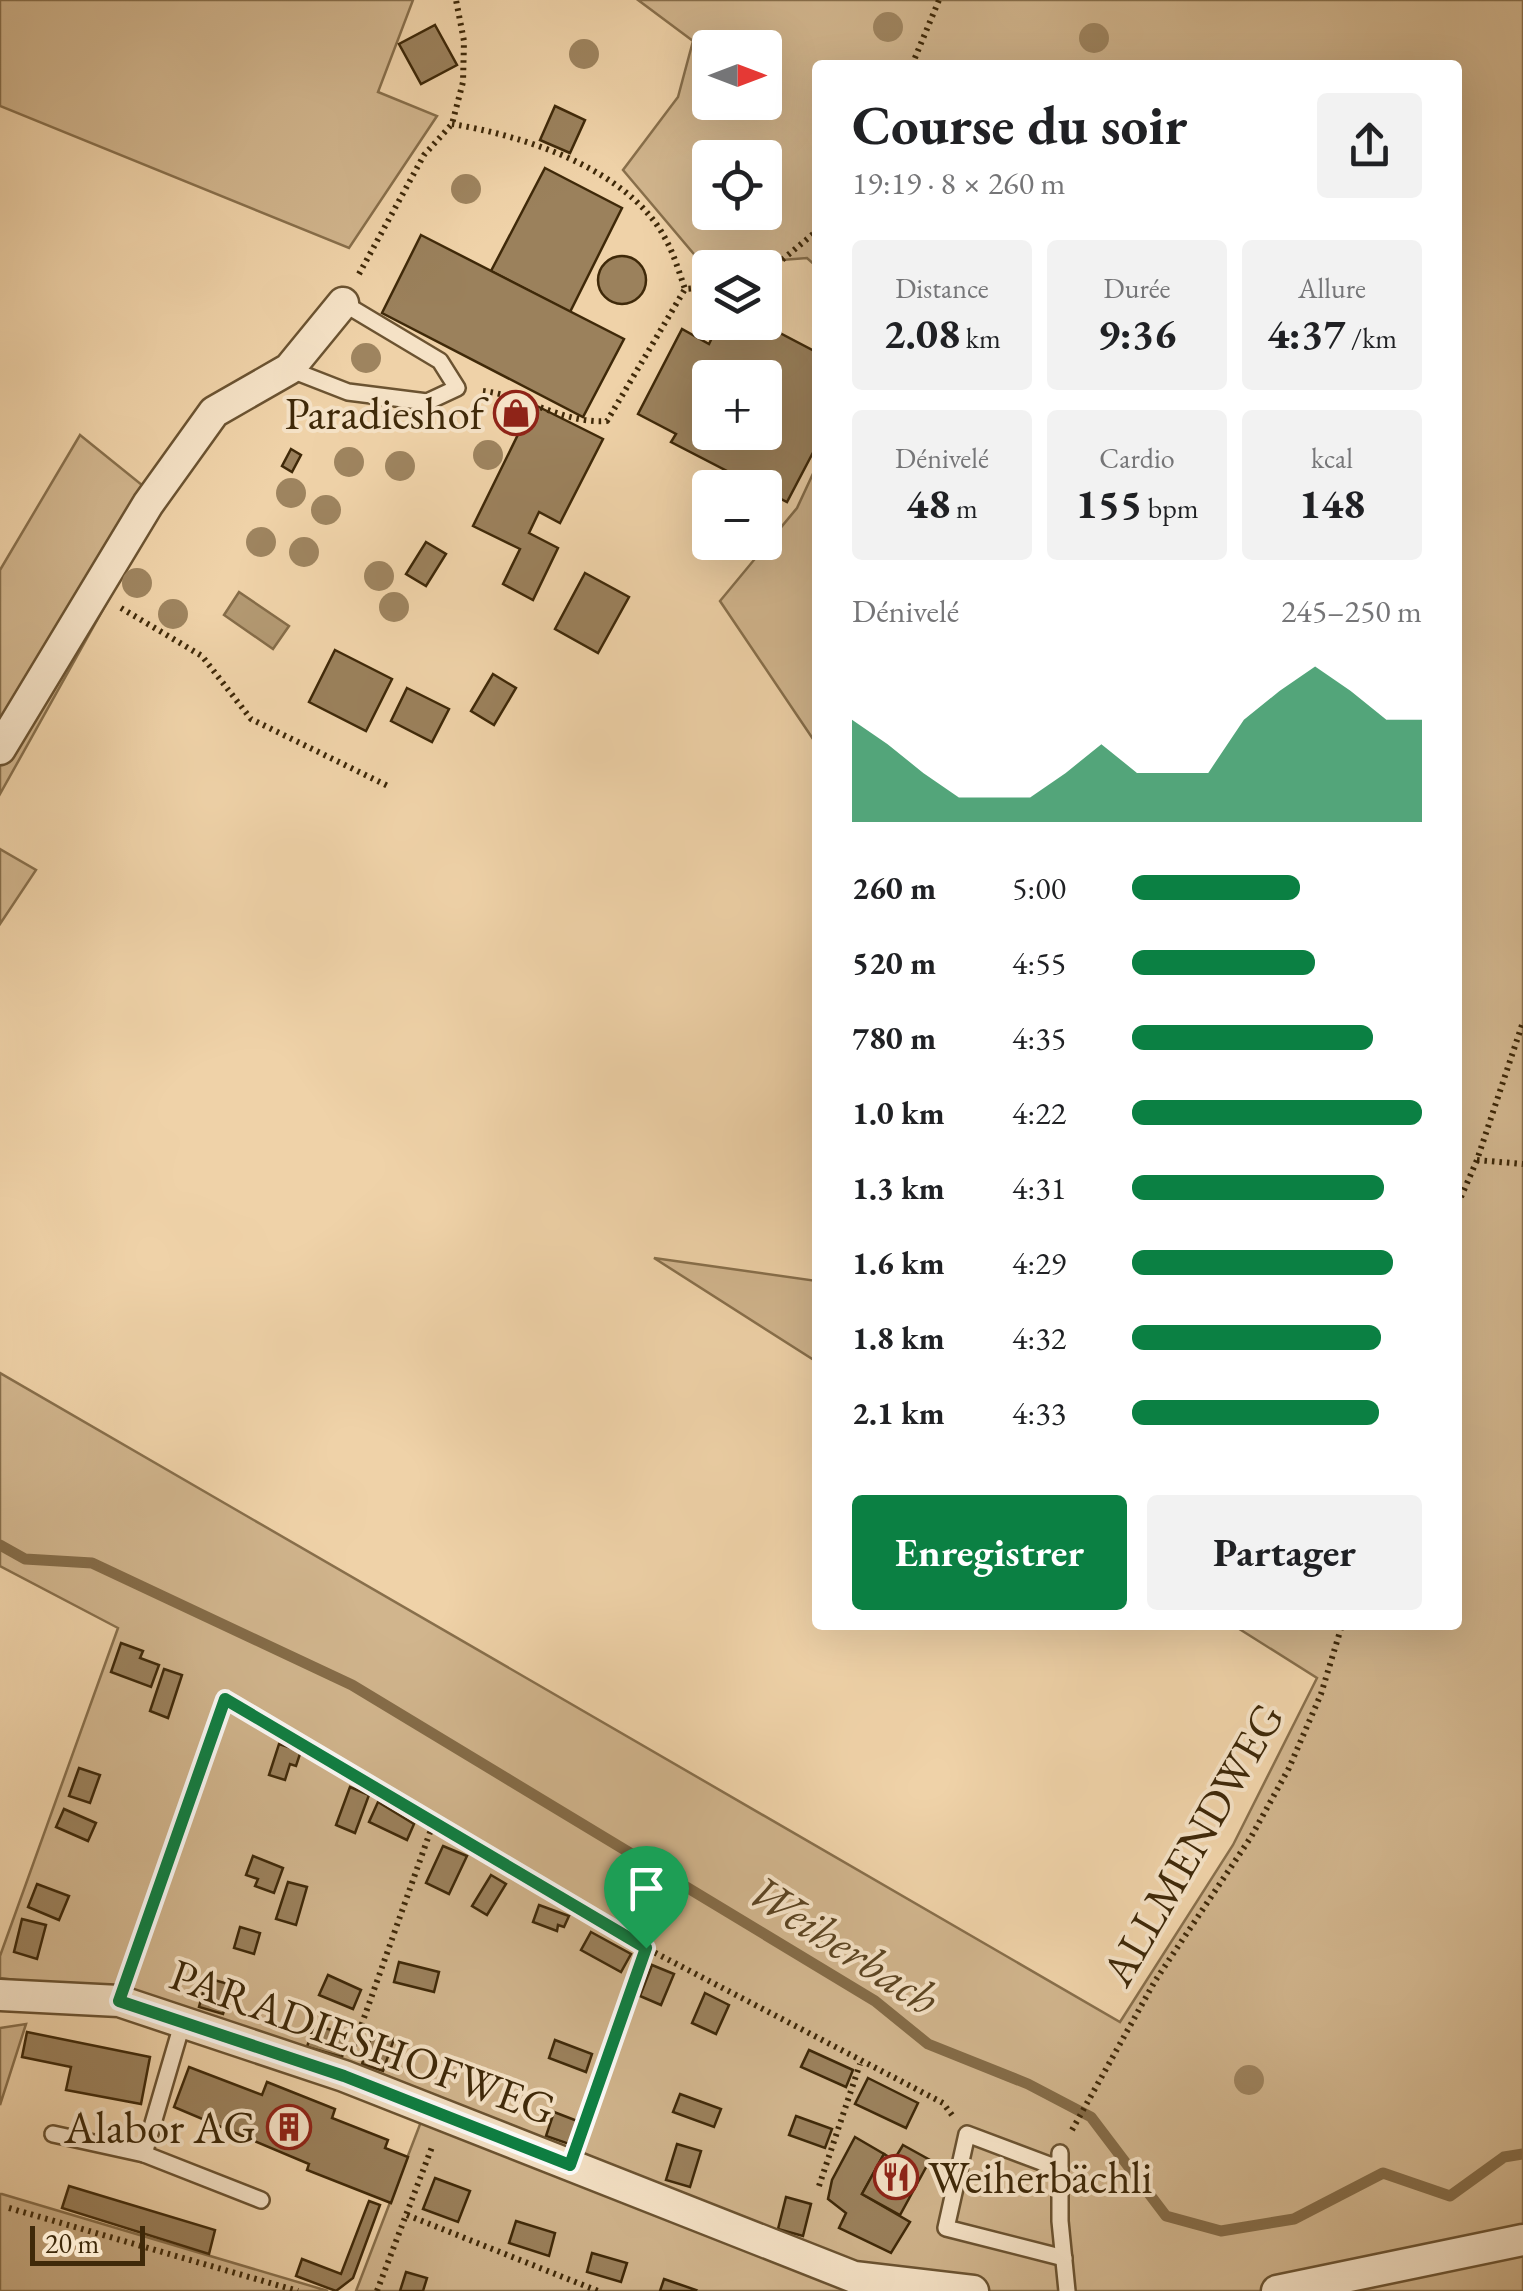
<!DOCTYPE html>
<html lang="fr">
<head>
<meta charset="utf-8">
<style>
  body { margin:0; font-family:"EB Garamond",serif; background:#f2f2f2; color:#202124; height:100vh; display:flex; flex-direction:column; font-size:38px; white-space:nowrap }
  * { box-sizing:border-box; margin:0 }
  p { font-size:32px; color:#757577 }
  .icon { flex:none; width:55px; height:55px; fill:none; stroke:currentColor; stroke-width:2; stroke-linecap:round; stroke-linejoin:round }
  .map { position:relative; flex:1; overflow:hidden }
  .drawer { position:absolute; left:812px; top:60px; width:650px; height:1570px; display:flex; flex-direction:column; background:#fff; border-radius:10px; box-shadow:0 10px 40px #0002 }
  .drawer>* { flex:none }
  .needle { width:65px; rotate:90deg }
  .controls { position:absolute; left:692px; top:30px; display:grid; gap:20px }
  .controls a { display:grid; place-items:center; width:90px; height:90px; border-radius:10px; background:#fff; box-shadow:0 10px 40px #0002; font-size:50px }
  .scale { position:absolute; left:30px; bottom:25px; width:115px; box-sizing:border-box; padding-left:10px; border:5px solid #3f2909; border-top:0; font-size:28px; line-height:35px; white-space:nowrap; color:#3f2909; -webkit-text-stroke:8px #f5e2c6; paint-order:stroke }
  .pin { position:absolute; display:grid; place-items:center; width:85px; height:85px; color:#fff; margin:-102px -42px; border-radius:50% 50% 50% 0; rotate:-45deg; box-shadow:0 0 10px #0007 }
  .pin .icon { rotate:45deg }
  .round { display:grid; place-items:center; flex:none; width:105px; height:105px; border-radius:10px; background:#f2f2f2 }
  .head { display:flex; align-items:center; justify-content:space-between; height:170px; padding:0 40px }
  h1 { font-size:55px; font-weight:700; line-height:75px }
  .figures { display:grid; grid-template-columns:repeat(3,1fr); gap:15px; height:170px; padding:10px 40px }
  .figures div { display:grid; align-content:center; border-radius:10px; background:#f2f2f2; text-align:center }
  .figures b { font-size:42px; font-weight:700 }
  .figures small { font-size:28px; font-weight:400 }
  .figures p { font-size:28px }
  .chart { height:280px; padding:20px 40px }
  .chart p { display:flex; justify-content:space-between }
  .chart svg { width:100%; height:180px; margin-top:10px; fill:#0b8043; opacity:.7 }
  .action { display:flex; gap:20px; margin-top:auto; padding:20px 40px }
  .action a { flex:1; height:115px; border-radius:10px; background:#0b8043; color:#fff; font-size:40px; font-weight:700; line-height:115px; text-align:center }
  .action a+a { background:#f2f2f2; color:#202124 }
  ul { padding:0 40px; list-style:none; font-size:32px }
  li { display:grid; grid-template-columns:160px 120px 1fr; align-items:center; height:75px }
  li i { height:25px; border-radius:12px; background:#0b8043 }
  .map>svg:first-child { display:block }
  .green { fill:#d1b58d; stroke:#886f4b; stroke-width:2.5; fill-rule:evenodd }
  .water { fill:#b39972; stroke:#856c48; stroke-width:2.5 }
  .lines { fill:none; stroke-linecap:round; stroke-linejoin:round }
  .stream { stroke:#856c48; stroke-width:11 }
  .building { fill:#9b815c; stroke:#3f2909; stroke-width:2.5; fill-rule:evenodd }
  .lane-casing { stroke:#6b5331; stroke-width:20 }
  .street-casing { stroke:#6b5331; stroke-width:35 }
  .path { stroke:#3f2909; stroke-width:6; stroke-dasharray:2.5 5; stroke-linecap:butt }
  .lane { stroke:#f5e2c6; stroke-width:15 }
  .street { stroke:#f5e2c6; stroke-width:30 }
  .tree { fill:#9e845f }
  .route-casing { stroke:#fff; stroke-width:20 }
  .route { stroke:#0b8043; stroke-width:12 }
  .labels { text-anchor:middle; stroke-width:8; stroke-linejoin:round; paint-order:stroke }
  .poi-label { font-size:45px; fill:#3f2909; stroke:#f5e2c6; text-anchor:end }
  .street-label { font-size:45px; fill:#3f2909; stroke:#f5e2c6 }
  .water-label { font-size:48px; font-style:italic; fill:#5c4523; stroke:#f5e2c6 }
</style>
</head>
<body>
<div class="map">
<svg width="1523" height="2291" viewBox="0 0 1523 2291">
  <rect width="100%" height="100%" fill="#efd2a8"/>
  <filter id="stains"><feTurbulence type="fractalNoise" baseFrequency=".002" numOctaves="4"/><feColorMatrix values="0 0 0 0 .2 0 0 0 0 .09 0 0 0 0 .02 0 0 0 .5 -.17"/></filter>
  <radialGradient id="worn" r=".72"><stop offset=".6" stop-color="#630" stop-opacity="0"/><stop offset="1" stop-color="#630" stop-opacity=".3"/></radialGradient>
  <g class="green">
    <path d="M0 0H413L378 92 437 116 349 248 0 106Z"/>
    <path d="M638 0H1523V2291H356L429 2101 130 1996 0 1978V1956L118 1628 0 1566V1373L1120 2022 1233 1845 1317 1678 1233 1625H1458V65H818L817 267 807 258 704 266 623 170 678 97 693 41ZM710 48H765V102H710ZM710 158H765V212H710Z"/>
    <path d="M80 435 163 502 0 794V570Z"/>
    <path d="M817 465 818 745H817L720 601 797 508Z"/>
    <path d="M0 849 36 870 0 924Z"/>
    <path d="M654 1258 817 1281V1362Z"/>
    <path d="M26 2024 0 2105V2028Z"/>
    <path d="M0 2194H2L328 2291H0Z"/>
  </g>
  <path class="water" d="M239 592 289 626 273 649 224 615Z"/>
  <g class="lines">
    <path class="stream" d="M0 1545 25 1559 92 1563 352 1685 875 2001 928 2044 1028 2084 1091 2117 1166 2216 1221 2231 1294 2219 1383 2173 1450 2196 1504 2157 1523 2154"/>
  </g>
  <g class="building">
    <path d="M435 25 457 65 421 84 399 44Z"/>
    <path d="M555 106 585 120 570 153 540 140Z"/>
    <path d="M545 168 622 208 570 312 491 271Z"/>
    <path d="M421 235 624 339 583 417 382 313Z"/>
    <circle cx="622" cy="280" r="24"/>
    <path d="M741 322H759L818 353V443L787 502 671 442 676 434 638 414 682 329 709 344 719 323 736 332ZM710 378H765V432H710Z"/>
    <path d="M533 404 603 439 560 523 539 512 529 533 558 548 533 600 503 584 520 549 473 526Z"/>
    <path d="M291 449 301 455 292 472 282 466Z"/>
    <path d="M426 542 446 554 426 586 406 574Z"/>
    <path d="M585 573 629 597 598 653 555 629Z"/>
    <path d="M335 650 392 679 366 731 309 702Z"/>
    <path d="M493 674 516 688 494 725 471 711Z"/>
    <path d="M407 688 449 709 432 742 391 721Z"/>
    <path d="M121 1643 143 1651 140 1658 159 1665 151 1687 111 1672Z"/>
    <path d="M164 1669 182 1675 168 1718 150 1711Z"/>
    <path d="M279 1744 301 1751 296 1766 290 1764 285 1780 269 1775Z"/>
    <path d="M79 1768 100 1775 90 1803 69 1796Z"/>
    <path d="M350 1787 369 1795 355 1833 336 1825Z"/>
    <path d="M378 1802 414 1824 407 1840 369 1822Z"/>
    <path d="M64 1809 96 1823 88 1841 56 1827Z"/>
    <path d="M443 1846 467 1856 449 1894 426 1883Z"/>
    <path d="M253 1856 283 1868 274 1893 255 1886 258 1879 246 1875Z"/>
    <path d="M491 1875 506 1884 487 1915 472 1906Z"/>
    <path d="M288 1882 307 1887 296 1925 276 1919Z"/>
    <path d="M37 1884 69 1896 59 1920 28 1907Z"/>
    <path d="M539 1905 569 1916 564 1927 558 1925 557 1931 533 1922Z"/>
    <path d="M22 1919 46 1925 37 1959 14 1952Z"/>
    <path d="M240 1927 260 1933 254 1954 234 1948Z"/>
    <path d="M591 1932 631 1954 621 1972 581 1950Z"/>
    <path d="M399 1962 439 1972 434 1992 394 1982Z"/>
    <path d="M652 1965 674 1974 661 2005 640 1996Z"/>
    <path d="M328 1975 361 1990 353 2009 319 1995Z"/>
    <path d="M207 1978 232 1985 223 2014 199 2007Z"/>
    <path d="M705 1993 729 2005 716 2034 692 2023Z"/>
    <path d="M314 2025 349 2035 342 2057 307 2047Z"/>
    <path d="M373 2031 394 2039 383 2071 362 2064Z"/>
    <path d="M27 2032 150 2057 141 2104 66 2090 71 2067 22 2057Z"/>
    <path d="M555 2040 592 2054 586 2072 549 2058Z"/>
    <path d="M809 2050 853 2070 846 2087 801 2067Z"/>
    <path d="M189 2067 262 2095 267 2082 335 2109 332 2118 388 2140 385 2148 408 2157 391 2203 307 2170 309 2164 174 2107Z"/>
    <path d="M868 2078 918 2103 906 2128 855 2104Z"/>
    <path d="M680 2094 721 2109 714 2127 673 2112Z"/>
    <path d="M554 2112 580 2122 572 2145 546 2136Z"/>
    <path d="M796 2116 832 2129 825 2148 789 2135Z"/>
    <path d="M855 2137 884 2154 862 2194 910 2222 891 2253 839 2228 846 2213 828 2199 832 2180Z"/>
    <path d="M677 2144 701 2151 690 2187 666 2180Z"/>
    <path d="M903 2145 930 2160 900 2215 862 2194 884 2154 894 2160Z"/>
    <path d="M435 2178 470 2191 458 2222 423 2209Z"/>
    <path d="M69 2186 215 2230 209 2254 62 2208Z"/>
    <path d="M786 2197 811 2204 803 2236 778 2229Z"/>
    <path d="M369 2201 380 2205 353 2278 336 2291 296 2276 302 2259 341 2274Z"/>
    <path d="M516 2221 555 2233 549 2256 509 2243Z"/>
    <path d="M592 2253 627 2263 621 2282 587 2272Z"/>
    <path d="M406 2272 427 2278 423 2291H400Z"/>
    <path d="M664 2279 696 2290 695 2291H660Z"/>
  </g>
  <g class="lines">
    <defs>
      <g id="lane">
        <path d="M289 369 348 392 427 402 457 388 440 361 343 303"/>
        <path d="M183 2021 144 2154 261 2200"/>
        <path d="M53 2134 144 2154"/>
        <path d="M1060 2153V2221L1067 2291"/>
        <path d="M1060 2169 967 2134 946 2228 1064 2258"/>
      </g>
      <g id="street">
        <path d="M0 749 148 504 214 412 289 369 343 303"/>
        <path d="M0 1995 119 2001 344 2076 854 2277 973 2291"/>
        <path d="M1277 2291 1523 2240"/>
      </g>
    </defs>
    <use href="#lane" class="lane-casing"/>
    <use href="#street" class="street-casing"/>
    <g class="path">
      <path d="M912 65 939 0"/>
      <path d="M452 124C525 136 628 169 665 238 674 254 679 272 685 289L710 287"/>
      <path d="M359 274 424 155 452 124 463 82 464 41 456 0"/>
      <path d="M765 274 818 230"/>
      <path d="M483 391C526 396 564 424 607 421L685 289"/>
      <path d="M121 608 202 656 251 719 390 787"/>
      <path d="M1477 1160 1523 1164"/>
      <path d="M1458 1204 1477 1160 1523 1022"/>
      <path d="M129 1971 225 1699 646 1948 943 2103 952 2115"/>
      <path d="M354 2046 434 1821"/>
      <path d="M1072 2130 1155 1981 1251 1837 1289 1768 1321 1694 1342 1625"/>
      <path d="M580 2135 646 1948"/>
      <path d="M819 2186 860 2064"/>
      <path d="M9 2208 298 2291"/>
      <path d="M407 2215 598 2291"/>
      <path d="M377 2291 432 2147"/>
    </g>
    <use href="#lane" class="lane"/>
    <use href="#street" class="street"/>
  </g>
  <g class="tree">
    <circle cx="888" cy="27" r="15"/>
    <circle cx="1094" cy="38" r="15"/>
    <circle cx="584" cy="54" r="15"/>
    <circle cx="466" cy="189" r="15"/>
    <circle cx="366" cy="358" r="15"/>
    <circle cx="488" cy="455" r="15"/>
    <circle cx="349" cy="462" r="15"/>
    <circle cx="400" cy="466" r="15"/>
    <circle cx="291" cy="493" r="15"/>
    <circle cx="326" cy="510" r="15"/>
    <circle cx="261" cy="542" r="15"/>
    <circle cx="304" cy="552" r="15"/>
    <circle cx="379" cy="576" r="15"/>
    <circle cx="137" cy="583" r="15"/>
    <circle cx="394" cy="607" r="15"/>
    <circle cx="173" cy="614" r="15"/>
    <circle cx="1249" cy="2080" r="15"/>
  </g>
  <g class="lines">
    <defs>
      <path id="route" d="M225 1699 646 1948 570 2165 344 2076 119 2001Z"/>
    </defs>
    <use href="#route" class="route-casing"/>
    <use href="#route" class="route"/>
  </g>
  <defs>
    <symbol id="shop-ring" viewBox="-11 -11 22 22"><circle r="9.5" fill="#f5e2c6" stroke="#8f2418" stroke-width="1.5"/><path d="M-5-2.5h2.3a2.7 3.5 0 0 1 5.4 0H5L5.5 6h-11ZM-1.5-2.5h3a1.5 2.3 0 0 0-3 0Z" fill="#8f2418"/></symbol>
    <symbol id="building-ring" viewBox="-11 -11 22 22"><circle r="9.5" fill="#f5e2c6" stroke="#8f2418" stroke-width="1.5"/><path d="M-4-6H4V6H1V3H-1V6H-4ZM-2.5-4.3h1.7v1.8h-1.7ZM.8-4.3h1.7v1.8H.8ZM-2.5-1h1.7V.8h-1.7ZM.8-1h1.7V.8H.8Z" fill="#8f2418"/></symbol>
    <symbol id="restaurant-ring" viewBox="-11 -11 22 22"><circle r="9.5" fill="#f5e2c6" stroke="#8f2418" stroke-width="1.5"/><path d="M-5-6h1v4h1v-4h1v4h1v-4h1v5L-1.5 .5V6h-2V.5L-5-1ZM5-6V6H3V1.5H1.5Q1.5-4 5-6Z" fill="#8f2418"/></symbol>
  </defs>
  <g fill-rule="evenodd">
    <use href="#shop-ring" x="491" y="388" width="50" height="50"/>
    <use href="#building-ring" x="264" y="2102" width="50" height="50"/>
    <use href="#restaurant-ring" x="871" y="2152" width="50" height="50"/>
  </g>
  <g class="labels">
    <g class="poi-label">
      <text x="484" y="429">Paradieshof</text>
      <text x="256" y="2143">Alabor AG</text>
      <text x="928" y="2193" text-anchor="start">Weiherbächli</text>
    </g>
    <g class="street-label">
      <text transform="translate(1192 1844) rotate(-60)" y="16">ALLMENDWEG</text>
      <text transform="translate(363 2041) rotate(20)" y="16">PARADIESHOFWEG</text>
    </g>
    <g class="water-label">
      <text transform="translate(844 1944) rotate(33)" y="17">Weiherbach</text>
    </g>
  </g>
  <rect width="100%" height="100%" filter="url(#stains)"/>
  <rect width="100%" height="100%" fill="url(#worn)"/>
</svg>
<div class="controls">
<a><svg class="needle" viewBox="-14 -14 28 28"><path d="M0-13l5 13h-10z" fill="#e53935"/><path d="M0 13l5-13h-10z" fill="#757577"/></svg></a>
<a><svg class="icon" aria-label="locate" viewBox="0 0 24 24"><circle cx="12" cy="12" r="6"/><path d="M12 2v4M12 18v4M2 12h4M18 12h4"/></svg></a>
<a><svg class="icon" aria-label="layers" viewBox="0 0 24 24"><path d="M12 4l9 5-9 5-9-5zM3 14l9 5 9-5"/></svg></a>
<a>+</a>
<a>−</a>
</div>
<div class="scale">20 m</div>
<div class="pin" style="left:646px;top:1948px;background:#1e9e55"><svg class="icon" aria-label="arrive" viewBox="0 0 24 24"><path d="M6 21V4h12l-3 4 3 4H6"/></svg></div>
<section class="drawer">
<div class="head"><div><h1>Course du soir</h1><p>19:19 · 8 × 260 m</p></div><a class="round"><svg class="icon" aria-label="share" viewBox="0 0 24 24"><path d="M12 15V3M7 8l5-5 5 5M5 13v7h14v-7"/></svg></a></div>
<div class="figures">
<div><p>Distance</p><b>2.08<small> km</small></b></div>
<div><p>Durée</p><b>9:36</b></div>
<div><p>Allure</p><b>4:37<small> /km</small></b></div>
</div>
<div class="figures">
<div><p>Dénivelé</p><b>48<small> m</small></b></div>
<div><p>Cardio</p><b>155<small> bpm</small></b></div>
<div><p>kcal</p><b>148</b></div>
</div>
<div class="chart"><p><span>Dénivelé</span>245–250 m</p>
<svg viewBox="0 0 160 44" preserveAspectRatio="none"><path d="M0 44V19L10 25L20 32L30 38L40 38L50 38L60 32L70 25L80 32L90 32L100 32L110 19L120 12L130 6L140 12L150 19L160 19V44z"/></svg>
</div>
<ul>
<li><b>260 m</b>5:00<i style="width:58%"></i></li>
<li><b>520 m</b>4:55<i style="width:63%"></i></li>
<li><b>780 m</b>4:35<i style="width:83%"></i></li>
<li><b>1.0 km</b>4:22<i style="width:100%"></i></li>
<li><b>1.3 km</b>4:31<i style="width:87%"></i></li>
<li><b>1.6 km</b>4:29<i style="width:90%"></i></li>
<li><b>1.8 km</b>4:32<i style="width:86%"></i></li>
<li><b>2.1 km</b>4:33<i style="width:85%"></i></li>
</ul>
<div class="action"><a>Enregistrer</a><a>Partager</a></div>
</section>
</div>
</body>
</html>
